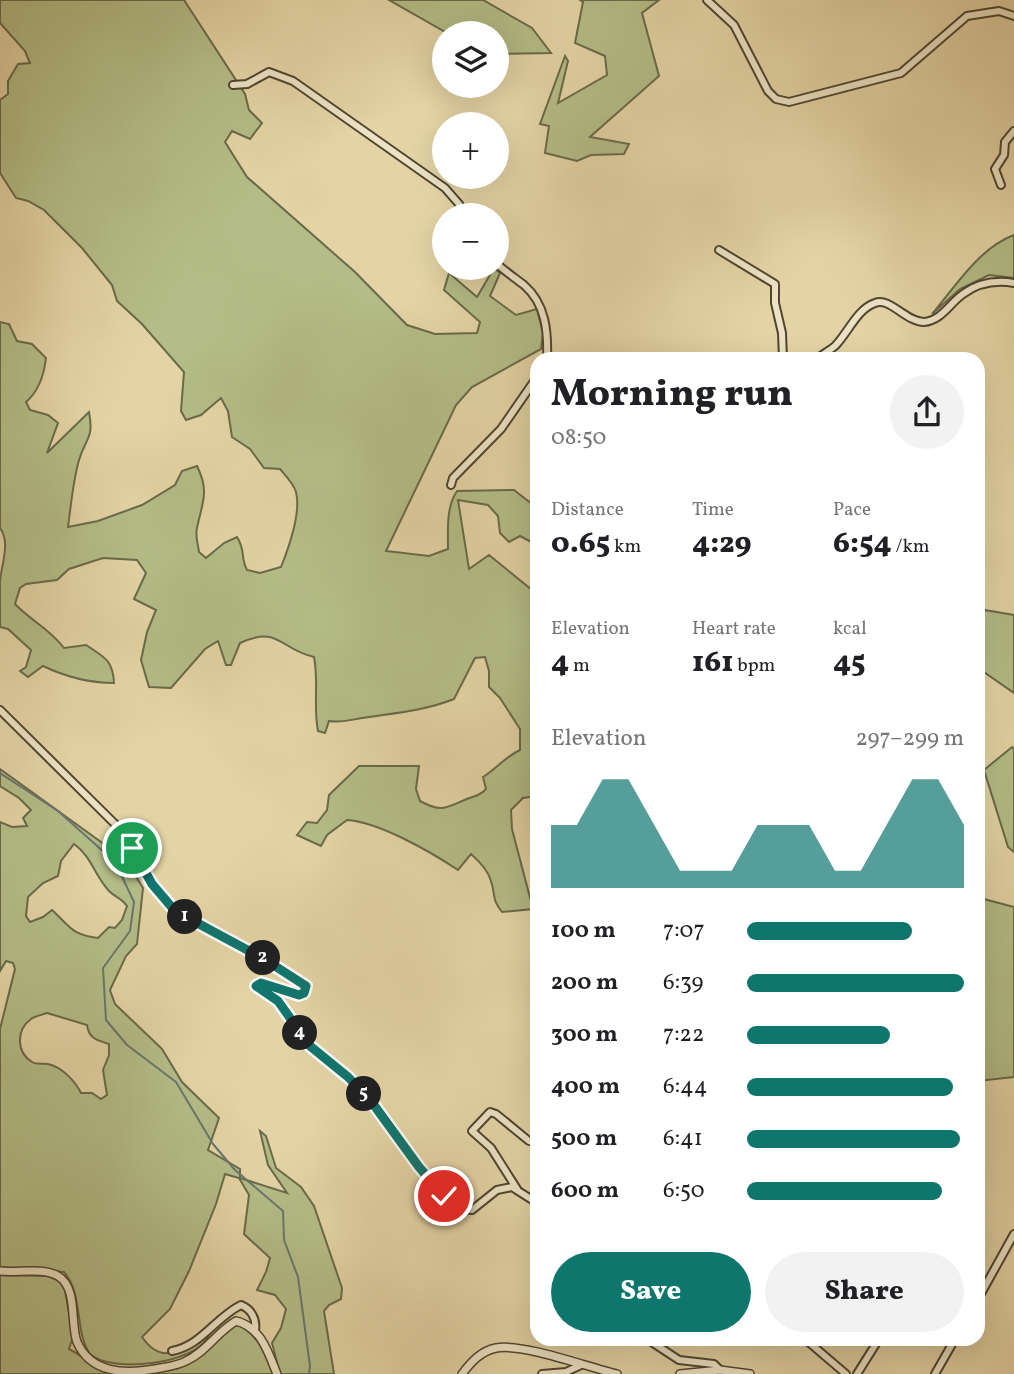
<!DOCTYPE html>
<html lang="en">
<head>
<meta charset="utf-8">
<style>
  body { margin:0; font-family:Vollkorn,serif; background:#f2f2f2; color:#202124; height:100vh; display:flex; flex-direction:column; font-size:26px; white-space:nowrap }
  * { box-sizing:border-box; margin:0 }
  p { font-size:23px; color:#757577 }
  .icon { flex:none; width:38px; height:38px; fill:none; stroke:currentColor; stroke-width:2; stroke-linecap:round; stroke-linejoin:round }
  .map { position:relative; flex:1; overflow:hidden }
  .details { position:absolute; left:530px; top:352px; width:455px; height:994px; display:flex; flex-direction:column; background:#fff; border-radius:21px; box-shadow:0 7px 28px #0002 }
  .details>* { flex:none }
  .fabs { position:absolute; left:432px; top:21px; display:grid; gap:14px }
  .fabs a { display:grid; place-items:center; width:77px; height:77px; border-radius:50%; background:#fff; box-shadow:0 7px 28px #0002; font-size:35px }
  .pin { position:absolute; display:grid; place-items:center; width:60px; height:60px; color:#fff; margin:-30px; border:4px solid #fff; border-radius:50%; box-shadow:0 2px 7px #0007 }
  .km { position:absolute; width:35px; height:35px; margin:-18px; border-radius:50%; background:#222; color:#fff; font-size:19px; line-height:35px; text-align:center }
  .round { display:grid; place-items:center; flex:none; width:74px; height:74px; border-radius:37px; background:#f2f2f2 }
  .head { display:flex; align-items:center; justify-content:space-between; height:119px; padding:0 21px }
  h1 { font-size:38px; font-weight:800; line-height:52px }
  .metrics { display:grid; grid-template-columns:repeat(3,1fr); gap:10px; height:119px; padding:7px 21px }
  .metrics div { display:grid; align-content:center }
  .metrics b { font-size:30px; font-weight:800 }
  .metrics small { font-size:19px; font-weight:400 }
  .metrics p { font-size:19px }
  .chart { height:196px; padding:14px 21px }
  .chart p { display:flex; justify-content:space-between }
  .chart svg { width:100%; height:126px; margin-top:7px; fill:#0f766e; opacity:.7 }
  .button { display:flex; gap:14px; margin-top:auto; padding:14px 21px }
  .button a { flex:1; height:80px; border-radius:42px; background:#0f766e; color:#fff; font-size:28px; font-weight:800; line-height:80px; text-align:center }
  .button a+a { background:#f2f2f2; color:#202124 }
  ul { padding:0 21px; list-style:none; font-size:23px }
  li { display:grid; grid-template-columns:112px 84px 1fr; align-items:center; height:52px }
  li i { height:18px; border-radius:9px; background:#0f766e }
  .map>svg:first-child { display:block }
  .green { fill:#b4bd87; stroke:#696a4a; stroke-width:2; fill-rule:evenodd }
  .lines { fill:none; stroke-linecap:round; stroke-linejoin:round }
  .stream { stroke:#687670; stroke-width:2 }
  .minor-casing { stroke:#504633; stroke-width:10 }
  .tertiary-casing { stroke:#504633; stroke-width:10 }
  .minor { stroke:#ede3c4; stroke-width:6 }
  .tertiary { stroke:#ede3c4; stroke-width:7 }
  .route-casing { stroke:#fff; stroke-width:14 }
  .route { stroke:#0f766e; stroke-width:9 }
</style>
</head>
<body>
<div class="map">
<svg width="1014" height="1374" viewBox="0 0 1014 1374">
  <rect width="100%" height="100%" fill="#e4d4a5"/>
  <filter id="stains"><feTurbulence type="fractalNoise" baseFrequency=".00286" numOctaves="4"/><feColorMatrix values="0 0 0 0 .2 0 0 0 0 .09 0 0 0 0 .02 0 0 0 .5 -.17"/></filter>
  <radialGradient id="worn" r=".72"><stop offset=".6" stop-color="#630" stop-opacity="0"/><stop offset="1" stop-color="#630" stop-opacity=".3"/></radialGradient>
  <g class="green">
    <path d="M0 0H184L245 94 249 110 262 123 250 139 232 131 225 142 247 177 355 272 407 325 435 334 477 333 480 322 444 290 449 273 477 297 494 268 500 273 490 296 516 315 537 309 543 333 541 349 472 387 456 405 386 551 429 556 448 549C448 530 446 507 457 491L514 490 537 508V545L520 536 509 542 500 533 498 516 488 505 458 500 469 569 489 555 537 594V796L523 798 511 810 512 829 533 909 502 912C491 898 496 896 491 881 488 870 479 861 471 854L458 870C431 852 379 822 347 820L327 835 321 846 297 835 307 822 317 823 327 810 329 795 359 766H419L416 789 420 801C442 813 445 808 467 799 474 796 480 796 486 789L483 777C497 768 505 757 520 750V729L500 698 489 687V671L485 657 475 658 454 699C424 711 393 713 362 718 349 720 341 723 329 721L325 733 318 731C313 706 319 682 314 657 279 649 279 625 240 643L231 665H226L218 641 205 649 171 688 149 687 141 660 147 632 156 610 134 599 146 573 137 560 103 558 69 569 57 580 26 584 20 588 15 604C30 620 50 629 64 648L86 645C104 657 113 660 114 683 88 683 66 677 43 666L28 677 20 671 26 667 31 650 8 629 0 627C0 612 0 597 0 582 1 565 11 543 0 528V322L9 324 17 341 32 344 46 358C44 375 39 391 26 402L30 410 48 415 58 423 47 453 89 412C94 439 86 437 79 460 73 481 71 505 68 527L98 521 142 505 175 485 182 471 197 466C210 492 202 503 197 528 195 536 198 544 199 552L206 558 224 543 237 537C246 551 240 557 247 570L260 573 281 567C289 547 301 512 296 492 294 484 285 475 280 469L264 468 250 449 232 437 228 411 221 398 201 415 186 420 181 411 184 372 142 324 117 301 112 285 82 248 44 210 28 201 16 198 0 173V100L8 94V81L18 64 30 63 25 51 0 23Z"/>
    <path d="M389 0H483L532 28 551 53 497 54V33H447Z"/>
    <path d="M580 0H659L642 13 659 76 590 137 629 144 624 154 591 155 577 161 545 153 549 126 540 124 565 56 568 61 558 103 607 75 605 56 575 43 583 2Z"/>
    <path d="M1014 235V278L989 275 960 289 932 314C955 287 979 248 1014 235Z"/>
    <path d="M985 610 1014 615V693L978 668V632Z"/>
    <path d="M1012 747 1014 749V852L1008 847 984 770Z"/>
    <path d="M0 769 108 847 117 839 123 845 124 857 143 888 137 944 126 956 110 990 115 1004 162 1049 182 1082 219 1118 208 1150 240 1169V1178L287 1193 268 1165 260 1131 266 1136 276 1168 301 1187 314 1206 342 1288 341 1299 329 1305 324 1311 334 1374H280L272 1343 281 1328 286 1309 275 1295 257 1290 266 1272 270 1258 244 1234 249 1195 239 1178 225 1174 216 1204 189 1271 170 1309 142 1337C162 1366 182 1351 203 1332L209 1334C201 1364 110 1374 90 1354 74 1331 84 1296 64 1272L0 1267V1029L15 969 13 963 6 961 0 971V822L12 827 27 826 23 818 31 810 19 798 0 786ZM74 844C92 857 94 875 109 891 116 898 122 898 127 906L122 920 115 928 109 927 98 938C71 935 70 926 52 910L43 917 30 922 26 916 28 897 43 883 58 876 61 861ZM47 1013 87 1025C89 1039 97 1040 109 1044V1055L103 1070 107 1095 101 1099 92 1093H81C75 1081 62 1067 48 1064 42 1063 37 1065 32 1062 16 1052 16 1030 31 1019 35 1016 42 1015 47 1013Z"/>
    <path d="M978 895 984 899 1014 907V1077L978 1081Z"/>
    <path d="M0 1275 50 1276 61 1282 65 1290 73 1337 69 1349C84 1356 94 1368 110 1374H0Z"/>
    <path d="M239 1325C257 1336 269 1354 273 1374H144L184 1364 232 1326Z"/>
  </g>
  <g class="lines">
    <path class="stream" d="M0 773 58 811 115 862 134 902 130 931 103 968 106 1020 127 1045 176 1082 213 1144 235 1170 283 1211 284 1240 298 1277 310 1366 309 1374"/>
    <defs>
      <g id="minor">
        <path d="M707 0 734 25 768 91 776 99 789 102 901 73 967 16 999 11 1014 16"/>
        <path d="M233 85 247 84 269 72 293 81 445 188 459 204 465 215"/>
        <path d="M1001 185 995 169 1004 155 1005 142 1014 131"/>
        <path d="M719 250 775 284V303L782 333 783 359"/>
        <path d="M497 264C506 272 515 278 524 285 546 304 548 332 547 359"/>
        <path d="M817 359C823 354 829 351 835 346 848 333 857 309 875 303 890 297 906 322 924 322 941 321 950 303 963 294 978 283 996 280 1014 283"/>
        <path d="M451 485 453 478 501 429 537 377"/>
        <path d="M0 710 116 825 133 847 151 884 168 905 185 917 264 959 306 986 304 993 299 995 261 983 256 986 278 1001 310 1047 348 1077 371 1101 419 1167 444 1196 461 1209 472 1210 497 1190 512 1187 537 1203"/>
        <path d="M517 1189 491 1148 472 1131 490 1112 496 1114 529 1141"/>
        <path d="M978 1299 1014 1234"/>
        <path d="M647 1339 679 1360 714 1364 720 1370"/>
        <path d="M805 1339 846 1374"/>
        <path d="M172 1351C201 1346 216 1317 241 1305 251 1309 257 1319 255 1330"/>
        <path d="M542 1374 566 1372 581 1365"/>
        <path d="M857 1374 879 1339"/>
        <path d="M935 1374 955 1339"/>
      </g>
      <g id="tertiary">
        <path d="M0 1271C17 1273 43 1267 58 1276 78 1288 70 1323 77 1342 91 1374 125 1374 155 1369 165 1367 177 1366 186 1361 206 1352 217 1332 236 1321 261 1327 268 1352 277 1374"/>
        <path d="M462 1374C471 1362 481 1351 496 1348 523 1343 587 1367 617 1374"/>
        <path d="M680 1374 720 1370 750 1374"/>
      </g>
    </defs>
    <use href="#minor" class="minor-casing"/>
    <use href="#tertiary" class="tertiary-casing"/>
    <use href="#minor" class="minor"/>
    <use href="#tertiary" class="tertiary"/>
  </g>
  <g class="lines">
    <defs>
      <path id="route" d="M132 848 152 884 175 911 264 959 306 986 304 993 299 995 261 983 256 986 278 1001 310 1046 348 1077 371 1101 419 1167 444 1196"/>
    </defs>
    <use href="#route" class="route-casing"/>
    <use href="#route" class="route"/>
  </g>
  <rect width="100%" height="100%" filter="url(#stains)"/>
  <rect width="100%" height="100%" fill="url(#worn)"/>
</svg>
<div class="fabs">
<a><svg class="icon" aria-label="layers" viewBox="0 0 24 24"><path d="M12 4l9 5-9 5-9-5zM3 14l9 5 9-5"/></svg></a>
<a>+</a>
<a>−</a>
</div>
<div class="pin" style="left:132px;top:848px;background:#1e9e55"><svg class="icon" aria-label="arrive" viewBox="0 0 24 24"><path d="M6 21V4h12l-3 4 3 4H6"/></svg></div>
<div class="pin" style="left:444px;top:1196px;background:#d93025"><svg class="icon" aria-label="check" viewBox="0 0 24 24"><path d="M5 12l5 5 9-10"/></svg></div>
<b class="km" style="left:185px;top:917px">1</b>
<b class="km" style="left:263px;top:958px">2</b>
<b class="km" style="left:300px;top:1033px">4</b>
<b class="km" style="left:364px;top:1094px">5</b>
<section class="details">
<div class="head"><div><h1>Morning run</h1><p>08:50</p></div><a class="round"><svg class="icon" aria-label="share" viewBox="0 0 24 24"><path d="M12 15V3M7 8l5-5 5 5M5 13v7h14v-7"/></svg></a></div>
<div class="metrics">
<div><p>Distance</p><b>0.65<small> km</small></b></div>
<div><p>Time</p><b>4:29</b></div>
<div><p>Pace</p><b>6:54<small> /km</small></b></div>
</div>
<div class="metrics">
<div><p>Elevation</p><b>4<small> m</small></b></div>
<div><p>Heart rate</p><b>161<small> bpm</small></b></div>
<div><p>kcal</p><b>45</b></div>
</div>
<div class="chart"><p><span>Elevation</span>297–299 m</p>
<svg viewBox="0 0 160 44" preserveAspectRatio="none"><path d="M0 44V22L10 22L20 6L30 6L40 22L50 38L60 38L70 38L80 22L90 22L100 22L110 38L120 38L130 22L140 6L150 6L160 22V44z"/></svg>
</div>
<ul>
<li><b>100 m</b>7:07<i style="width:76%"></i></li>
<li><b>200 m</b>6:39<i style="width:100%"></i></li>
<li><b>300 m</b>7:22<i style="width:66%"></i></li>
<li><b>400 m</b>6:44<i style="width:95%"></i></li>
<li><b>500 m</b>6:41<i style="width:98%"></i></li>
<li><b>600 m</b>6:50<i style="width:90%"></i></li>
</ul>
<div class="button"><a>Save</a><a>Share</a></div>
</section>
</div>
</body>
</html>
